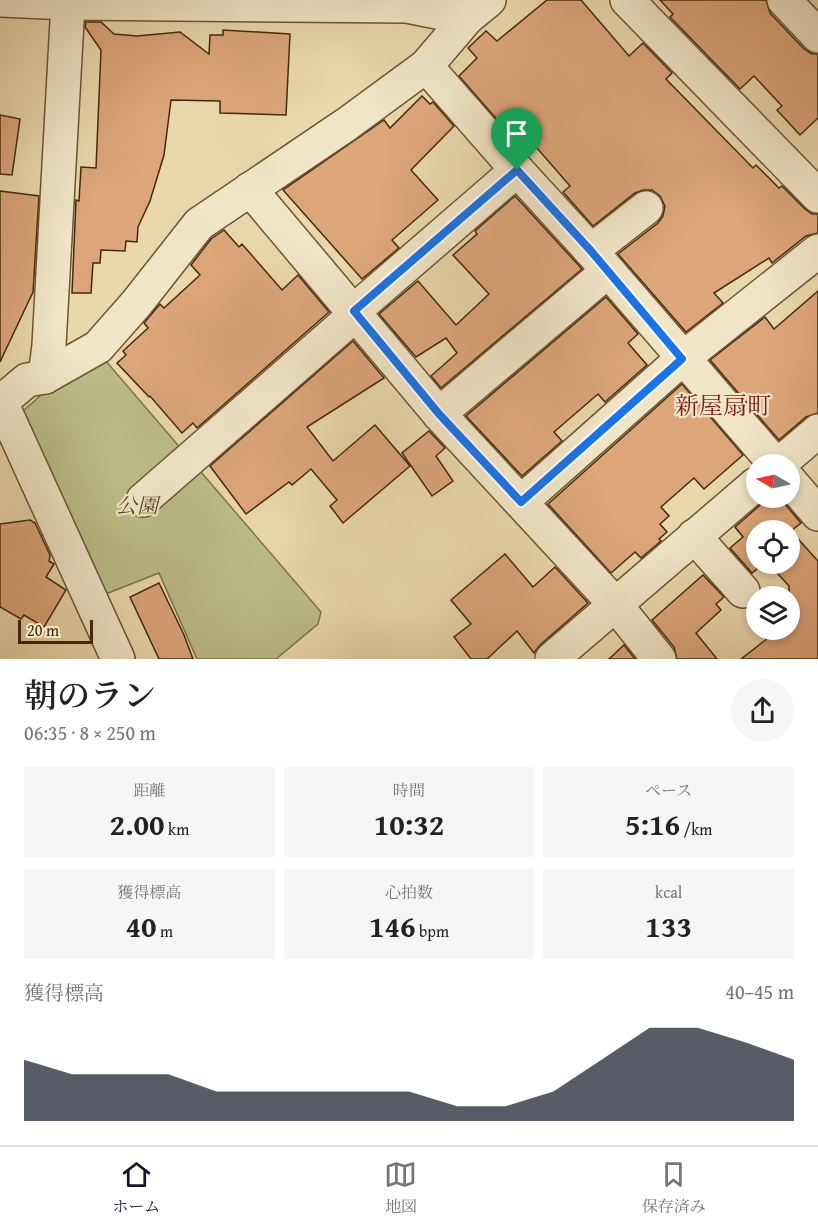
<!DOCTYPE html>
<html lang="ja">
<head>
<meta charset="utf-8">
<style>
  body { margin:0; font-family:"Gentium Book Plus","Noto Serif JP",serif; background:#f6f6f6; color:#222; height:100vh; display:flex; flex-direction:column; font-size:22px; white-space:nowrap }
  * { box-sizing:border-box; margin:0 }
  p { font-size:20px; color:#767676 }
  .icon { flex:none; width:33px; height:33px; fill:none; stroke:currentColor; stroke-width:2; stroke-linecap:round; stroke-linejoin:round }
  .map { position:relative; height:659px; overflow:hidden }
  .sheet { display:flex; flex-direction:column; background:#fff; flex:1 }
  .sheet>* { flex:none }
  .needle { width:39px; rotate:279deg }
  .buttons { position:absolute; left:746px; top:454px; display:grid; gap:12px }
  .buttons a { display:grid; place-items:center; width:54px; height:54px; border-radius:50%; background:#fff; box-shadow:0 3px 9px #0003; font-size:30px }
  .scale { position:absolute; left:18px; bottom:15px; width:75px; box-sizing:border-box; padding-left:6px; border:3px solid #442a0a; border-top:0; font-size:16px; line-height:21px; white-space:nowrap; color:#442a0a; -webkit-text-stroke:4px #f1e5c8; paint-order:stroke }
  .pin { position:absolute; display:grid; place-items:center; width:51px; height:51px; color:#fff; margin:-62px -26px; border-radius:50% 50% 50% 0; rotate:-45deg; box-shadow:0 0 6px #0007 }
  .pin .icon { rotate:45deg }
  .round { display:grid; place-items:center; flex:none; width:63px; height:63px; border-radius:32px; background:#f6f6f6 }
  .headline { display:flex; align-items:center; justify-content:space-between; height:102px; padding:0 24px }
  h1 { font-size:33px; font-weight:600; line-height:45px }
  .stats { display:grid; grid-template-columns:repeat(3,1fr); gap:9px; height:102px; padding:6px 24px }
  .stats div { display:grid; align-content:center; border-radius:0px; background:#f6f6f6; text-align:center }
  .stats b { font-size:30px; font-weight:600 }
  .stats small { font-size:16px; font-weight:400 }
  .stats p { font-size:16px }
  .chart { height:168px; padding:12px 24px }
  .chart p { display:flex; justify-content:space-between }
  .chart svg { width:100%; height:108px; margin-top:6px; fill:#111827; opacity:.7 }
  .dock { display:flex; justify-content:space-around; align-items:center; height:84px; border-top:2px solid #e0e0e0; background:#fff; font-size:16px; color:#767676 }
  .dock a { display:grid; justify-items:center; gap:3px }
  .dock .current { color:#111827 }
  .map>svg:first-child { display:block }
  .green { fill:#bbbd86; stroke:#807448; stroke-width:1.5 }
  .building { fill:#dca57a; stroke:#442a0a; stroke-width:1.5 }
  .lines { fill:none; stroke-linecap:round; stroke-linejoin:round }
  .minor-casing { stroke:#6e5532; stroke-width:36 }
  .minor { stroke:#f1e5c8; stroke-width:33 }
  .route-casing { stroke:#fff; stroke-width:12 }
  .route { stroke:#1a73e8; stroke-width:8 }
  .labels { text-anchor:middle; stroke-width:4.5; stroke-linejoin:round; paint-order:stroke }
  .park-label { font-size:21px; font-style:italic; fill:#5c4723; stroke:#f1e5c8 }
  .quarter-label { font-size:24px; fill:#7a1f14; stroke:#f1e5c8 }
</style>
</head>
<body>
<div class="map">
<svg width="818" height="659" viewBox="0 0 818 659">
  <rect width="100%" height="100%" fill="#ead7ab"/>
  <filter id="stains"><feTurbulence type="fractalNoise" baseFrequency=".00333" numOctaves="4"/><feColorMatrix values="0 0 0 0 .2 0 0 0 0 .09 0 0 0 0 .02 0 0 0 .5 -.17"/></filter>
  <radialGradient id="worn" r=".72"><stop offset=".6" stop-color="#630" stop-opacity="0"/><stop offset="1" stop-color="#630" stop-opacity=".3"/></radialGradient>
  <path class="green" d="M105 360 321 612 318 624 276 659H197L159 573 103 595 22 412 41 395Z"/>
  <g class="building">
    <path d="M547 0H581L629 56 643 43 672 73 666 79 753 168 756 165 779 188 782 186 805 209 812 214H818V233L806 236 772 263 769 258 714 293 723 303 686 332 618 254 658 223 663 216 665 206 660 196 652 190H643L635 193 593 226 563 192 570 186 516 124 508 132 459 76 477 58 468 48 486 31 497 41Z"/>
    <path d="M660 0H766L770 13 804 49 812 54H818V118L800 135 777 110 782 106 754 76 740 89 670 17 673 14Z"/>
    <path d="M86 22H101L114 34 137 36 180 32 209 54 210 35H223V30L290 34 286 115 220 113V101L171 100 164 155 150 201 138 227 137 242 126 241 125 251 101 250 100 263H93L91 293H72L76 200 79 201 81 167 96 168 101 50 85 27Z"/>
    <path d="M422 96 430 104 433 102 454 126 411 170 438 200 392 240 399 248 362 279 283 190 384 120 390 128Z"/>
    <path d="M0 115 20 119 12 175 0 174Z"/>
    <path d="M0 191 39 196 33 292 0 362Z"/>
    <path d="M515 196 582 269 441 388 431 376 457 353 446 338 416 357 379 314 418 281 456 325 489 294 453 255 477 234 475 231Z"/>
    <path d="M224 230 239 247 242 244 282 290 298 275 329 312 197 428 193 423 182 433 150 396 149 397 117 363 126 355 123 351 148 328 144 323 160 304 164 308 200 275 191 265 211 239Z"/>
    <path d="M818 291V413L806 417 779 440 710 360 765 317 774 329Z"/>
    <path d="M606 297 638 334 628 343 647 365 605 402 598 394 554 432 562 441 522 476 466 416Z"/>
    <path d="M353 341 384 378 307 427 333 461 375 425 410 466 343 523 330 506 337 500 311 469 292 485 289 482 246 514 210 466Z"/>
    <path d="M682 384 743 455 704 489 694 478 661 507 669 516 660 524 667 532 659 539 661 541 641 558 635 552 611 573 548 504Z"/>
    <path d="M429 431 445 448 436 456 453 481 432 496 402 453Z"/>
    <path d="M768 498H780L801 523 791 531 818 561V659H741L768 638 760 630H789V586L769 564H789V531H756V564H763L752 573 730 548 743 537 735 527Z"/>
    <path d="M30 520 35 523 50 555 49 561 54 564 46 577 66 590 44 627 24 615 21 619 0 607V524Z"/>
    <path d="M505 554 533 587 555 567 588 603 540 645 534 653 517 631 487 659H471L454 637 471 624 451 600Z"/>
    <path d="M703 575 724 597 716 604 721 610 696 633 717 659H677L674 647 652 620Z"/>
    <path d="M159 583 184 635 193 659H159L130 597Z"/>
    <path d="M624 645 635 659H609Z"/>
  </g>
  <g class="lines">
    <defs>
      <g id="minor">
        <path d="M0 0 68 3 407 6 467 18 489 0"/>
        <path d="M627 0 818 196"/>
        <path d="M784 0 818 36"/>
        <path d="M426 66 517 170 591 251 776 465"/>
        <path d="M250 189 439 414 615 604 659 659"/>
        <path d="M591 251 646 208"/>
        <path d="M354 311 517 170"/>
        <path d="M45 377 49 345 68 3"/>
        <path d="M0 400 118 659"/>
        <path d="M0 403 27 380 45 377 98 347 136 304 199 224 347 124 426 66 467 18"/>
        <path d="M439 414 608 271"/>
        <path d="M778 465 818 431"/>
        <path d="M789 480 818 514"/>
        <path d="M143 500 356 314"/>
        <path d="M521 502 682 359 818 251"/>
        <path d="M694 536 743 591"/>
        <path d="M552 659 756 484"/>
      </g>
    </defs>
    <use href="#minor" class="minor-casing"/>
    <use href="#minor" class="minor"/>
  </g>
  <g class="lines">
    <defs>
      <path id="route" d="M517 170 591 251 682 359 521 502 439 414 354 311Z"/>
    </defs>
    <use href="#route" class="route-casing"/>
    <use href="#route" class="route"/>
  </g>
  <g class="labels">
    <g class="park-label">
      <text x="137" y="513">公園</text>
    </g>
    <g class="quarter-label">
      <text x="723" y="414">新屋扇町</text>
    </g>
  </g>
  <rect width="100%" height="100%" filter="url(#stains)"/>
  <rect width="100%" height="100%" fill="url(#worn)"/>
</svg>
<div class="buttons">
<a><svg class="needle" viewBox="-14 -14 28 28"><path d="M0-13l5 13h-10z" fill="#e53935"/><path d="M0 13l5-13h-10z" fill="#767676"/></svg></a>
<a><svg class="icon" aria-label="locate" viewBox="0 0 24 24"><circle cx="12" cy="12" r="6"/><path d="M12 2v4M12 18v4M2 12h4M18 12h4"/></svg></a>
<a><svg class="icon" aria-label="layers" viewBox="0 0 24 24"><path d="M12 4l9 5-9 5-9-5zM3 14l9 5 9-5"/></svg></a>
</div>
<div class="scale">20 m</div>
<div class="pin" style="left:517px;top:170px;background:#1e9e55"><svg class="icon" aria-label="arrive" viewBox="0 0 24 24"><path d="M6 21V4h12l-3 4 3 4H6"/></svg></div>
</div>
<section class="sheet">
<div class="headline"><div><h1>朝のラン</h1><p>06:35 · 8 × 250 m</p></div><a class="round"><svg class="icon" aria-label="share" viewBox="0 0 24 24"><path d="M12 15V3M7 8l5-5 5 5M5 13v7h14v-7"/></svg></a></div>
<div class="stats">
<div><p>距離</p><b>2.00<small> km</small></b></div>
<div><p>時間</p><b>10:32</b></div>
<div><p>ペース</p><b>5:16<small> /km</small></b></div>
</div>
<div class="stats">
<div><p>獲得標高</p><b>40<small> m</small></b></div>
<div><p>心拍数</p><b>146<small> bpm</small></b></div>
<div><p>kcal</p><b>133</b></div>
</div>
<div class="chart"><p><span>獲得標高</span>40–45 m</p>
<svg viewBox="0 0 160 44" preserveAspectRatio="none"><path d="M0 44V19L10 25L20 25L30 25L40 32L50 32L60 32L70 32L80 32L90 38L100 38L110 32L120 19L130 6L140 6L150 12L160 19V44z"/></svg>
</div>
</section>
<nav class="dock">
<a class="current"><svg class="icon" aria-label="home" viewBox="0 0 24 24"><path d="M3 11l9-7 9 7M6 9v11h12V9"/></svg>ホーム</a>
<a><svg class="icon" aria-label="map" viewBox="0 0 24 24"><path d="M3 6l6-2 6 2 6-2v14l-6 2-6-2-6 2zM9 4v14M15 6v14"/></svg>地図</a>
<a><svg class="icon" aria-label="saved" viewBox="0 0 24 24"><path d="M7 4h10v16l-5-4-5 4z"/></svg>保存済み</a>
</nav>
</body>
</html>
